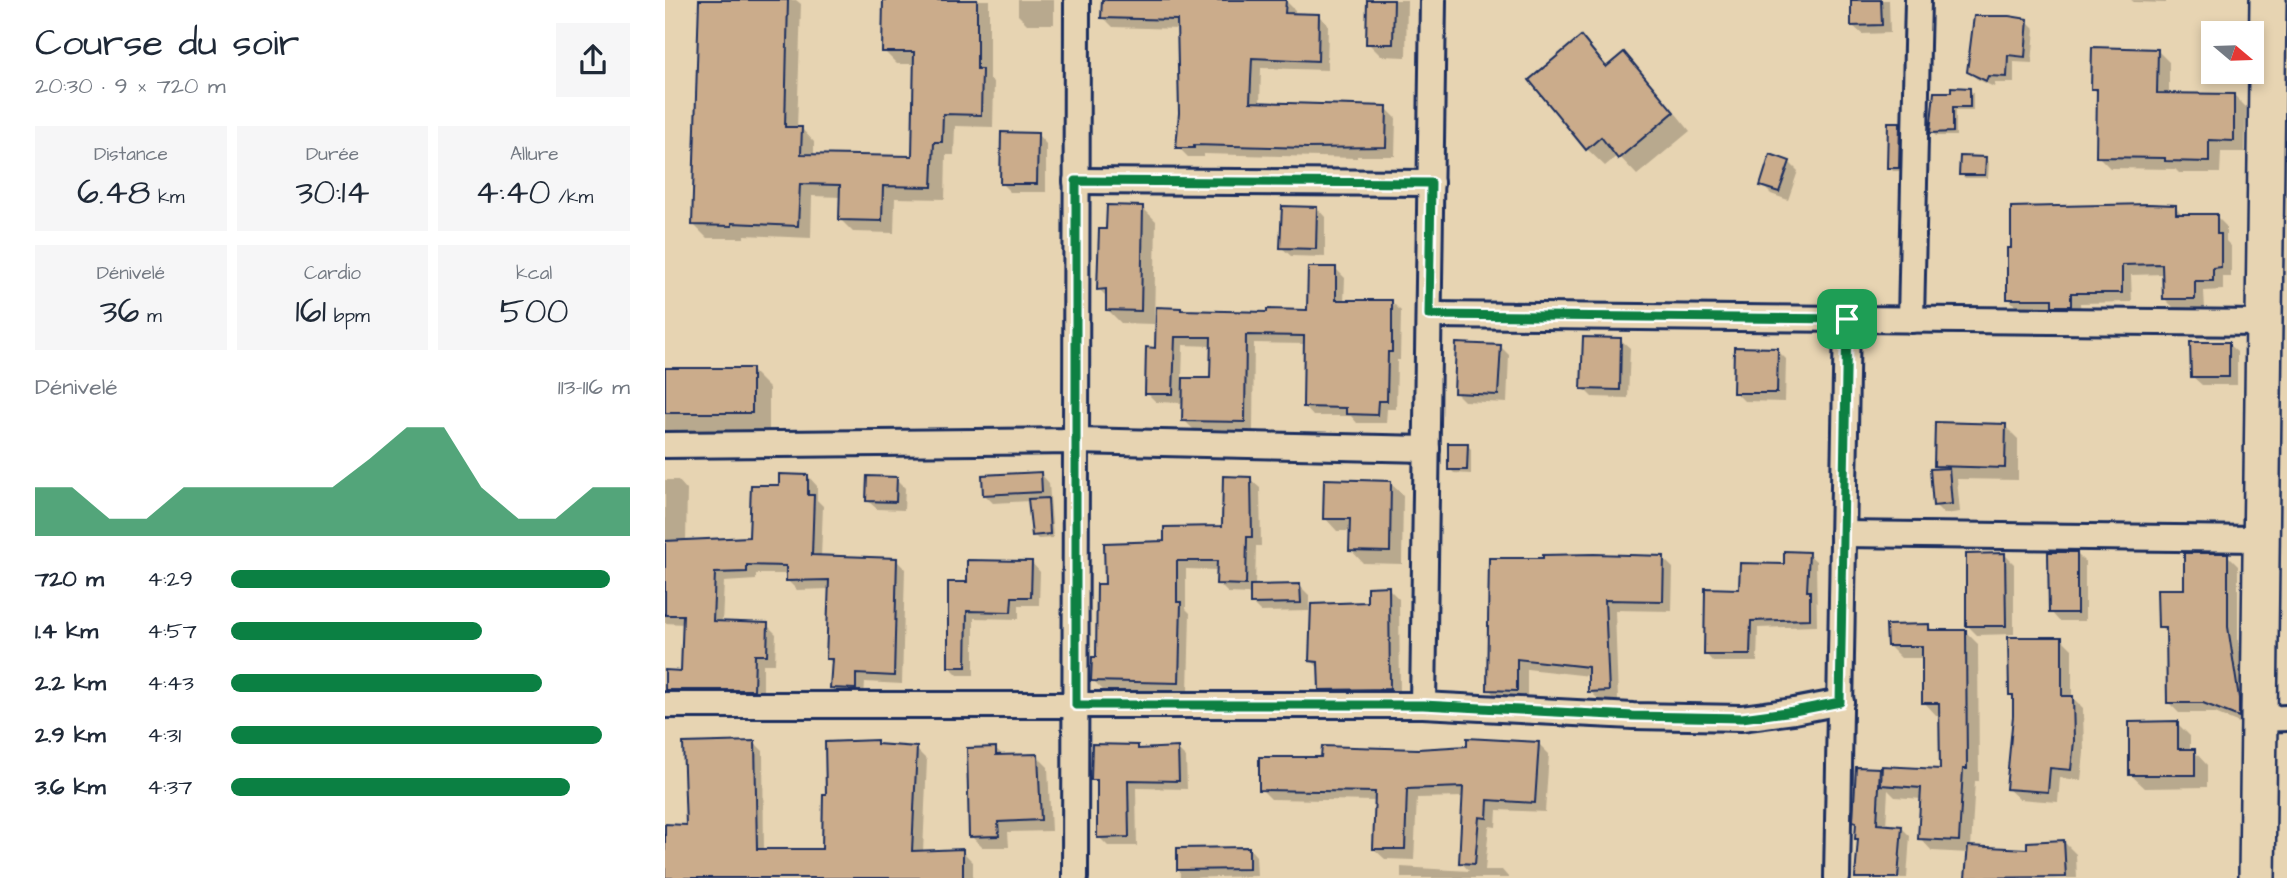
<!DOCTYPE html>
<html lang="fr">
<head>
<meta charset="utf-8">
<style>
  body { margin:0; font-family:"Architects Daughter",sans-serif; background:#f6f6f7; color:#1f2937; height:100vh; display:flex; flex-direction:column; font-size:26px; white-space:nowrap }
  * { box-sizing:border-box; margin:0 }
  p { font-size:23px; color:#747a83 }
  .icon { flex:none; width:38px; height:38px; fill:none; stroke:currentColor; stroke-width:2; stroke-linecap:round; stroke-linejoin:round }
  .map { position:relative; flex:1; overflow:hidden }
  .drawer { display:flex; flex-direction:column; background:#fff; width:665px }
  .drawer>* { flex:none }
  .needle { width:46px; rotate:109deg }
  .tools { position:absolute; left:1536px; top:21px; display:grid; gap:14px }
  .tools a { display:grid; place-items:center; width:63px; height:63px; border-radius:0px; background:#fff; box-shadow:0 4px 10px #0003; font-size:35px }
  .pin { position:absolute; display:grid; place-items:center; width:60px; height:60px; color:#fff; margin:-30px; border-radius:14px; box-shadow:0 4px 10px #0006 }
  .round { display:grid; place-items:center; flex:none; width:74px; height:74px; border-radius:0px; background:#f6f6f7 }
  .head { display:flex; align-items:center; justify-content:space-between; height:119px; padding:0 35px }
  h1 { font-size:38px; font-weight:600; line-height:52px }
  .figures { display:grid; grid-template-columns:repeat(3,1fr); gap:10px; height:119px; padding:7px 35px }
  .figures div { display:grid; align-content:center; border-radius:0px; background:#f6f6f7; text-align:center }
  .figures b { font-size:35px; font-weight:600 }
  .figures small { font-size:19px; font-weight:400 }
  .figures p { font-size:19px }
  .chart { height:196px; padding:14px 35px }
  .chart p { display:flex; justify-content:space-between }
  .chart svg { width:100%; height:126px; margin-top:7px; fill:#0b8043; opacity:.7 }
  ul { padding:0 35px; list-style:none; font-size:23px }
  li { display:grid; grid-template-columns:112px 84px 1fr; align-items:center; height:52px }
  li i { height:18px; border-radius:9px; background:#0b8043 }
  main { display:flex; flex:1; min-height:0 }
  .map>svg:first-child { display:block }
  .shadow { fill:#0003; fill-rule:evenodd }
  .building { fill:#cbac8b; stroke:#1b2f5e; stroke-width:2 }
  .lines { fill:none; stroke-linecap:round; stroke-linejoin:round }
  .street-casing { stroke:#1b2f5e; stroke-width:30 }
  .secondary-casing { stroke:#1b2f5e; stroke-width:40 }
  .street { stroke:#e7d4b2; stroke-width:24 }
  .secondary { stroke:#e7d4b2; stroke-width:35 }
  .route-casing { stroke:#fff; stroke-width:14 }
  .route { stroke:#0b8043; stroke-width:9 }
</style>
</head>
<body>
<main>
<section class="drawer">
<div class="head"><div><h1>Course du soir</h1><p>20:30 · 9 × 720 m</p></div><a class="round"><svg class="icon" aria-label="share" viewBox="0 0 24 24"><path d="M12 15V3M7 8l5-5 5 5M5 13v7h14v-7"/></svg></a></div>
<div class="figures">
<div><p>Distance</p><b>6.48<small> km</small></b></div>
<div><p>Durée</p><b>30:14</b></div>
<div><p>Allure</p><b>4:40<small> /km</small></b></div>
</div>
<div class="figures">
<div><p>Dénivelé</p><b>36<small> m</small></b></div>
<div><p>Cardio</p><b>161<small> bpm</small></b></div>
<div><p>kcal</p><b>500</b></div>
</div>
<div class="chart"><p><span>Dénivelé</span>113–116 m</p>
<svg viewBox="0 0 160 44" preserveAspectRatio="none"><path d="M0 44V27L10 27L20 38L30 38L40 27L50 27L60 27L70 27L80 27L90 17L100 6L110 6L120 27L130 38L140 38L150 27L160 27V44z"/></svg>
</div>
<ul>
<li><b>720 m</b>4:29<i style="width:95%"></i></li>
<li><b>1.4 km</b>4:57<i style="width:63%"></i></li>
<li><b>2.2 km</b>4:43<i style="width:78%"></i></li>
<li><b>2.9 km</b>4:31<i style="width:93%"></i></li>
<li><b>3.6 km</b>4:37<i style="width:85%"></i></li>
</ul>
</section>
<div class="map">
<svg width="1622" height="878" viewBox="0 0 1622 878">
  <rect width="100%" height="100%" fill="#e7d4b2"/>
  <filter id="ink" filterUnits="userSpaceOnUse"><feTurbulence type="fractalNoise" baseFrequency=".0143" numOctaves="2"/><feDisplacementMap in="SourceGraphic" scale="14" xChannelSelector="R" yChannelSelector="G"/><feConvolveMatrix kernelMatrix="1 2 1 2 8 2 1 2 1" color-interpolation-filters="sRGB"/></filter>
  <g filter="url(#ink)">
    <g class="shadow">
      <path d="M35 0H131L136 4 132 129H137L149 142V156L248 158 251 64H232L219 51V0H324V78L329 83 328 127 290 126 289 155H281L280 199 230 198 229 233 188 232 175 219 176 197 147 196 146 238 79 235V238H42L29 225Z"/>
      <path d="M353 0H389V24H362L353 15Z"/>
      <path d="M439 0H620L630 10V15H653L663 25 662 70 596 68 595 104 721 108 731 118 730 156H692V158L539 154V157H523L513 147 515 113 514 29 448 27 438 17Z"/>
      <path d="M704 0H742L741 57 716 56 703 43Z"/>
      <path d="M1187 0H1224L1225 33 1197 34 1188 26Z"/>
      <path d="M1466 0H1501V3L1469 2Z"/>
      <path d="M1362 21 1370 29 1367 63 1349 62V83H1330L1329 87 1312 79 1304 72Z"/>
      <path d="M916 39 943 67 959 54 976 71 1025 131 972 175 953 155 940 166 922 149Z"/>
      <path d="M1492 50 1504 62V95H1569L1581 107 1580 152H1556L1555 173H1514L1510 169 1445 168 1433 156 1434 95 1428 88Z"/>
      <path d="M1304 89 1308 93V110H1291V136H1271L1267 132V110L1288 94Z"/>
      <path d="M1235 124 1239 128 1238 171H1228L1224 167Z"/>
      <path d="M373 135 381 144V192H345L336 183Z"/>
      <path d="M1320 159 1324 163 1323 178H1300L1296 174Z"/>
      <path d="M1124 162 1133 171 1123 200 1106 194 1097 185Z"/>
      <path d="M1510 207 1519 216H1551L1561 226V241L1566 246V277H1558V290L1539 291 1540 309H1510L1500 299 1499 274 1466 275 1467 302 1415 303 1416 316 1354 309 1344 299Z"/>
      <path d="M478 208 491 221 489 324 456 323 443 310V298L434 289 443 231Z"/>
      <path d="M652 208 660 217V257L626 256 617 248Z"/>
      <path d="M671 269 680 278 679 302H727L736 311 735 360H732L731 409H722L721 423H692L686 416H648L639 406 641 344 589 343 588 430 528 429 519 420V403L491 402 482 393 491 349 518 312 604 314 644 312ZM518 345 547 346 546 380 517 379Z"/>
      <path d="M956 340 965 348 963 398 927 397 918 388Z"/>
      <path d="M1563 344 1572 352V385H1537L1528 377Z"/>
      <path d="M835 346 844 355 842 403 799 401 790 392Z"/>
      <path d="M1112 350 1121 359 1120 402 1079 401 1070 392Z"/>
      <path d="M0 370H86L104 388V430H0Z"/>
      <path d="M1340 426 1353 439V480L1292 479 1295 512 1279 514 1270 505 1275 470 1270 466Z"/>
      <path d="M802 445 806 449V474L789 473 785 469Z"/>
      <path d="M376 474 384 483 388 538 373 539 369 535 365 501 328 503 319 494Z"/>
      <path d="M143 476 152 486V500L158 506 156 557 231 560 240 569 237 684 200 682 199 697H176L167 688 168 664 162 658 165 589 132 590 123 581V574H91V580L59 582 57 623 102 625 111 634 110 664H98V699L0 700V672H18L19 624 0 623V480H13L22 490 21 542 86 539 115 487Z"/>
      <path d="M231 479 240 488 239 510 212 509 203 501Z"/>
      <path d="M585 479 595 488 596 546H591L590 586H635L644 595V611L596 612 587 603V594L563 593 553 583 554 570 521 569V609L525 613 523 692 438 690 428 680 442 586 501 542 559 528Z"/>
      <path d="M725 483 738 495 737 564 698 563 686 550 687 531H672L660 518Z"/>
      <path d="M1411 553 1420 562V621H1394L1386 612Z"/>
      <path d="M1143 554 1151 561 1152 626 1093 628 1092 662H1048L1041 654 1076 591Z"/>
      <path d="M1340 555 1349 564V634L1312 635 1303 626Z"/>
      <path d="M1562 555 1573 566V639L1584 710V727L1550 713H1514L1503 702V635L1495 627 1521 590Z"/>
      <path d="M998 558 1008 568 1007 611 950 610 953 701 936 702 925 691V676L862 669V700H834L824 689 825 559Z"/>
      <path d="M367 563 375 572 374 605H354V619L309 618V675H293L285 667 304 584Z"/>
      <path d="M723 588 734 599 735 699 666 700 655 689V669L646 660Z"/>
      <path d="M1264 626 1269 632 1300 631 1313 644 1314 781H1310L1306 848 1364 851 1399 842 1411 854 1412 878H1302L1304 853 1267 851 1255 838 1257 799 1230 797 1223 790 1221 826 1236 827 1245 836 1242 878H1192L1194 841 1192 838V823L1190 821 1215 770 1218 773 1276 771V715H1271L1259 702V658H1236L1223 645Z"/>
      <path d="M1396 638 1407 649V697L1418 708 1419 753 1416 780 1395 778 1393 802 1354 799 1343 789 1350 699 1345 694Z"/>
      <path d="M1512 723 1525 736V751H1529L1542 765V787L1480 788 1466 775Z"/>
      <path d="M89 742 98 751 99 851H158L212 742 216 746 251 749 262 760 258 852 297 851 308 862V878H0V826L22 827Z"/>
      <path d="M874 744 884 754 880 812 832 810 831 827 824 826 820 870H837L844 878H736V867L804 871 796 862 799 797 752 798 749 860 720 859 710 850 711 801 606 799 596 789 658 759Z"/>
      <path d="M472 747 476 750 512 749 521 758 522 789 471 788 472 846H443L434 837V785L428 779Z"/>
      <path d="M330 748 339 756H372L383 767 386 831 343 832 344 847H317L306 836Z"/>
      <path d="M584 848 591 856 592 876 515 878 514 850Z"/>
    </g>
    <g class="building">
      <path d="M34 0H123L120 127H137L136 154 247 156 249 52H217L218 0H312V69H317L316 115 278 114 277 142H269L267 187 218 186 217 221 174 220 175 185 135 184 133 226 67 223V226L27 225Z"/>
      <path d="M437 0H621L620 13 654 14 653 61 587 58 585 102 722 106 721 147 642 148 529 145V148H511L514 113 512 20 436 18Z"/>
      <path d="M702 0H729L728 44H701Z"/>
      <path d="M1186 0H1216L1217 25 1186 26Z"/>
      <path d="M1309 16H1344L1363 19 1360 57 1343 55 1342 77 1323 76 1321 81 1302 72Z"/>
      <path d="M916 36 941 67 959 52 1009 112 953 159 936 137 921 150 864 80Z"/>
      <path d="M1427 47 1493 49 1492 93 1569 94V141L1544 140V162L1500 161V158L1431 157 1432 89H1426Z"/>
      <path d="M1286 87 1305 88V107H1288V132L1265 133 1269 92H1286Z"/>
      <path d="M1223 122H1235L1234 168H1222Z"/>
      <path d="M336 132 373 133 372 184H335Z"/>
      <path d="M1105 154 1125 161 1114 192 1095 186Z"/>
      <path d="M1295 156 1321 157 1320 175H1294Z"/>
      <path d="M1484 204 1511 205V214H1552V234H1556V267L1548 268V281H1530V299H1498L1497 264 1457 265V293H1406V306H1387V299H1342V248H1346V207Z"/>
      <path d="M442 205 478 206 476 311 441 310V289L432 290 434 229H441Z"/>
      <path d="M617 206 652 207 651 249 615 248Z"/>
      <path d="M643 267H671V300H727V352H723L722 401H713L712 415 681 414V408L638 407 639 336 581 335 580 422 517 421 518 378H545L546 337H510L508 394H480L481 347 490 348 491 307 516 308V310L602 312V309L642 310Z"/>
      <path d="M918 337 956 338 955 390 916 389Z"/>
      <path d="M1525 342H1564V377H1526Z"/>
      <path d="M791 343 836 345 833 395 789 393Z"/>
      <path d="M1069 347 1113 348 1112 393H1068Z"/>
      <rect x="0" y="368" width="87" height="45"/>
      <path d="M1270 422 1341 424 1340 468 1269 466Z"/>
      <path d="M783 443H803L802 470H783Z"/>
      <path d="M1284 468 1287 504 1268 506 1265 469Z"/>
      <path d="M376 472 377 492 318 495 317 475Z"/>
      <path d="M114 474 143 475V495H149L147 555 232 558 229 676 191 674V689L165 688 167 659H161L164 580 121 581V566L82 565V572L50 573 48 621 103 623 102 655H90L89 690H0V670L16 671 18 615H0V541L84 537 86 485H114Z"/>
      <path d="M202 476 232 477 231 502 201 501Z"/>
      <path d="M558 476 586 477 587 537H582L581 585 551 584 552 561H512V602H516L514 683 426 681 427 657H431L432 584H440L439 543 499 541V527L557 526Z"/>
      <path d="M659 479 726 481 725 552 684 551 685 519H658Z"/>
      <path d="M383 498 385 534 367 536 363 499Z"/>
      <path d="M1119 551 1144 552 1142 591H1145V619L1086 621 1085 655H1039L1040 588 1074 589 1075 563 1119 564Z"/>
      <path d="M1383 552H1412V613H1384Z"/>
      <path d="M1340 553 1341 626H1301V554Z"/>
      <path d="M1519 553H1563V627L1574 698V717L1538 703H1502L1501 627H1493L1492 589H1519Z"/>
      <path d="M929 554 999 556 998 601 940 600 944 691 923 692V667L852 659V691L822 690 824 558H878V555Z"/>
      <path d="M302 560 367 561 366 597H347L346 612 302 611 301 667H283V582H302Z"/>
      <path d="M635 584 636 603 585 604V585Z"/>
      <path d="M724 586 725 689 654 690 653 662 644 661 646 604 702 602V587Z"/>
      <path d="M1264 624V630H1301L1302 769H1298L1294 841 1253 839 1256 788 1216 785 1217 766 1275 769 1274 703H1257V646H1222L1221 625Z"/>
      <path d="M1343 637H1397V696H1408L1409 741 1406 770 1385 768 1383 792 1341 789 1348 716V695H1344Z"/>
      <path d="M1513 721V749H1530V775H1464V722Z"/>
      <path d="M802 738 874 742 870 803 823 800 822 818 814 817 810 864 794 863 798 787 742 789 740 849H708L710 792 594 790V757H656L657 746 753 749 802 746Z"/>
      <path d="M212 740V744L252 747 247 851 298 849V878H0V824L21 825 18 743 90 741 92 849H157L158 794H161L160 742Z"/>
      <path d="M427 744 473 745V749L513 747 514 781 463 780 464 837 432 838V780H426Z"/>
      <path d="M331 747V755L373 754 376 820 333 822 334 836 304 837 302 748Z"/>
      <path d="M1191 767 1215 768 1212 824 1237 826 1233 878H1190L1193 839H1190L1191 822 1188 821Z"/>
      <path d="M1399 840 1401 877 1300 878 1303 846 1362 849V842Z"/>
      <path d="M584 847V869L512 870V848Z"/>
    </g>
    <g class="lines">
      <defs>
        <g id="street">
          <path d="M411 181 766 183"/>
          <path d="M764 315 1599 323"/>
          <path d="M1246 320 1253 0"/>
          <path d="M0 445 411 441 762 449"/>
          <path d="M1178 534 1596 539"/>
          <path d="M0 705H758L968 716 1077 718 1129 711 1176 702"/>
          <path d="M758 705 768 0"/>
          <path d="M1595 719 1622 718"/>
          <path d="M410 878 412 0"/>
          <path d="M1172 878 1182 319"/>
        </g>
        <path id="secondary" d="M1592 878 1603 0"/>
      </defs>
      <use href="#street" class="street-casing"/>
      <use href="#secondary" class="secondary-casing"/>
      <use href="#street" class="street"/>
      <use href="#secondary" class="secondary"/>
    </g>
  </g>
  <g class="lines" filter="url(#ink)">
    <defs>
      <path id="route" d="M411 181 766 183 764 315 1182 319 1175 702 1129 711 1077 718 968 716 758 705H411Z"/>
    </defs>
    <use href="#route" class="route-casing"/>
    <use href="#route" class="route"/>
  </g>
</svg>
<div class="tools">
<a><svg class="needle" viewBox="-14 -14 28 28"><path d="M0-13l5 13h-10z" fill="#e53935"/><path d="M0 13l5-13h-10z" fill="#747a83"/></svg></a>
</div>
<div class="pin" style="left:1182px;top:319px;background:#1e9e55"><svg class="icon" aria-label="arrive" viewBox="0 0 24 24"><path d="M6 21V4h12l-3 4 3 4H6"/></svg></div>
</div>
</main>
</body>
</html>
